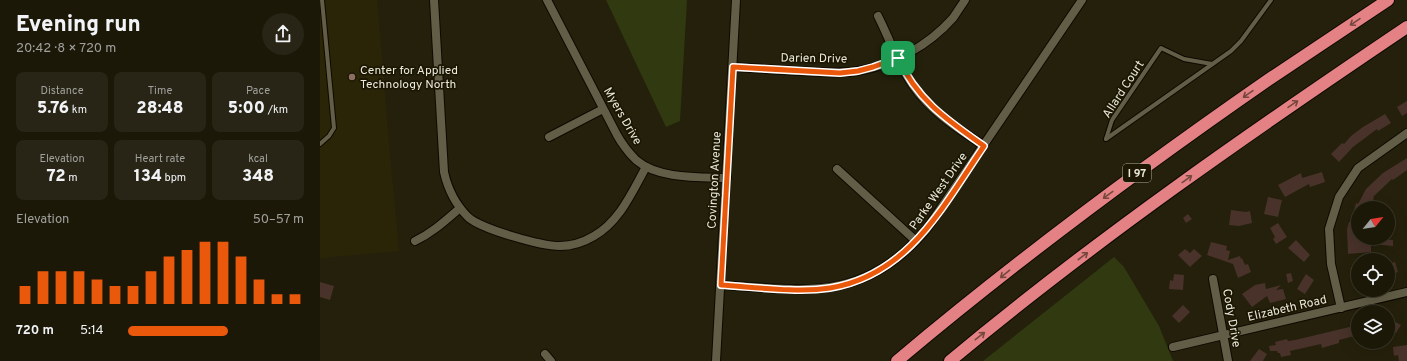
<!DOCTYPE html>
<html lang="en">
<head>
<meta charset="utf-8">
<style>
  body { margin:0; font-family:Overpass,sans-serif; background:#282516; color:#f1f3f6; height:100vh; display:flex; flex-direction:column; font-size:15px; white-space:nowrap }
  * { box-sizing:border-box; margin:0 }
  p { font-size:13px; color:#a0a09c }
  .icon { flex:none; width:22px; height:22px; fill:none; stroke:currentColor; stroke-width:2; stroke-linecap:round; stroke-linejoin:round }
  .map { position:relative; flex:1; overflow:hidden }
  .sheet { display:flex; flex-direction:column; background:#1b1808; width:320px }
  .sheet>* { flex:none }
  .needle { width:26px; rotate:60deg }
  .tools { position:absolute; left:1031px; top:201px; display:grid; gap:8px }
  .tools a { display:grid; place-items:center; width:44px; height:44px; border-radius:50%; background:#1b1808; box-shadow:0 4px 16px #0002,0 0 0 1px #393729; font-size:20px }
  .pin { position:absolute; display:grid; place-items:center; width:34px; height:34px; color:#fff; margin:-17px; border-radius:8px; box-shadow:0 2px 6px #0006 }
  .round { display:grid; place-items:center; flex:none; width:42px; height:42px; border-radius:21px; background:#282516 }
  .overview { display:flex; align-items:center; justify-content:space-between; height:68px; padding:0 16px }
  h1 { font-size:22px; font-weight:800; line-height:30px }
  .stats { display:grid; grid-template-columns:repeat(3,1fr); gap:6px; height:68px; padding:4px 16px }
  .stats div { display:grid; align-content:center; border-radius:8px; background:#282516; text-align:center }
  .stats b { font-size:17px; font-weight:800 }
  .stats small { font-size:11px; font-weight:400 }
  .stats p { font-size:11px }
  .chart { height:112px; padding:8px 16px }
  .chart p { display:flex; justify-content:space-between }
  .chart svg { width:100%; height:72px; margin-top:4px; stroke:#ea580c; stroke-width:6 }
  ul { padding:0 16px; list-style:none; font-size:13px }
  li { display:grid; grid-template-columns:64px 48px 1fr; align-items:center; height:30px }
  li i { height:10px; border-radius:5px; background:#ea580c }
  main { display:flex; flex:1; min-height:0 }
  .map>svg:first-child { display:block }
  .built { fill:#2b2508 }
  .green { fill:#303910 }
  .building { fill:#48322a }
  .lines { fill:none; stroke-linecap:round; stroke-linejoin:round }
  .service-casing { stroke:#0e0900; stroke-width:6 }
  .minor-casing { stroke:#0e0900; stroke-width:10 }
  .motorway-casing { stroke:#0e0900; stroke-width:14 }
  .service { stroke:#625d46; stroke-width:4 }
  .minor { stroke:#625d46; stroke-width:8 }
  .motorway { stroke:#e38184; stroke-width:12 }
  .oneway { stroke:#75473d }
  .route-casing { stroke:#fff; stroke-width:8 }
  .route { stroke:#ea580c; stroke-width:5 }
  .education-dot { fill:#8d6e63; stroke:#1b1703; stroke-width:1.5 }
  .labels { text-anchor:middle; stroke-width:3.5; stroke-linejoin:round; paint-order:stroke }
  .shield { fill:#1b1703; stroke:#adaa9b; stroke-width:1 }
  .shield-label { font-size:11px; font-weight:bold; fill:#ebe9dc }
  .street-label { font-size:12px; fill:#ebe9dc; stroke:#1b1703 }
  .poi-label { font-size:12px; fill:#ebe9dc; stroke:#1b1703; text-anchor:start }
</style>
</head>
<body>
<main>
<section class="sheet">
<div class="overview"><div><h1>Evening run</h1><p>20:42 · 8 × 720 m</p></div><a class="round"><svg class="icon" aria-label="share" viewBox="0 0 24 24"><path d="M12 15V3M7 8l5-5 5 5M5 13v7h14v-7"/></svg></a></div>
<div class="stats">
<div><p>Distance</p><b>5.76<small> km</small></b></div>
<div><p>Time</p><b>28:48</b></div>
<div><p>Pace</p><b>5:00<small> /km</small></b></div>
</div>
<div class="stats">
<div><p>Elevation</p><b>72<small> m</small></b></div>
<div><p>Heart rate</p><b>134<small> bpm</small></b></div>
<div><p>kcal</p><b>348</b></div>
</div>
<div class="chart"><p><span>Elevation</span>50–57 m</p>
<svg viewBox="0 0 160 44" preserveAspectRatio="none"><path d="M5 44V33M15 44V24M25 44V24M35 44V24M45 44V29M55 44V33M65 44V33M75 44V24M85 44V15M95 44V11M105 44V6M115 44V6M125 44V15M135 44V29M145 44V38M155 44V38"/></svg>
</div>
<ul>
<li><b>720 m</b>5:14<i style="width:57%"></i></li>
</ul>
</section>
<div class="map">
<svg width="1087" height="361" viewBox="0 0 1087 361">
  <rect width="100%" height="100%" fill="#24200b"/>
  <path class="built" d="M0 0H57L70 155 79 251 0 258Z"/>
  <g class="green">
    <path d="M286 0H367L360 121 346 127Z"/>
    <path d="M794 257 804 267 839 326 853 361H663Z"/>
  </g>
  <g class="building">
    <path d="M1087 101V113L1082 116 1077 107Z"/>
    <path d="M1065 114 1071 123 1058 131 1057 129 1033 147 1019 162 1011 154 1022 143 1024 144 1031 136 1043 127Z"/>
    <path d="M1087 158V170L1073 180 1072 179 1053 197 1054 198 1048 208H1038V238L1073 240V246L1051 244V252L1028 254 1027 229 1029 222H1031L1036 203 1038 204 1046 189 1063 173Z"/>
    <path d="M1002 172 1005 182 990 187 989 184 965 197 958 185 981 173 982 178Z"/>
    <path d="M948 197 962 200 958 217 944 214Z"/>
    <path d="M911 210 926 212 930 211 932 223 919 226 909 225Z"/>
    <path d="M868 214 872 219 866 223 863 218Z"/>
    <path d="M958 223 967 237 956 244 953 239 955 237 950 228Z"/>
    <path d="M976 240 990 255 984 262 968 248Z"/>
    <path d="M891 242 907 246 906 250 910 251 908 260 920 256 921 259 922 258 925 265 928 264 931 272 918 278 913 264 887 255Z"/>
    <path d="M865 249 870 253 874 249 882 256 870 267 858 255Z"/>
    <path d="M1038 259V279L1030 272 1032 270 1030 269Z"/>
    <path d="M1075 262 1078 272 1068 275V264Z"/>
    <path d="M971 273 973 281 968 283 966 274Z"/>
    <path d="M854 274 864 275 863 290 849 289 850 280 853 281Z"/>
    <path d="M986 274 994 280 985 294 977 289Z"/>
    <path d="M0 282 14 286 10 300 0 297Z"/>
    <path d="M945 283 946 289 961 285 956 290 963 289 966 299 950 303 947 296 932 307 922 294 935 285Z"/>
    <path d="M863 305 870 312 859 323 852 316Z"/>
    <path d="M1068 318 1081 325 1076 333 1068 329Z"/>
    <path d="M1038 325V335L1019 340V343L1002 348 1001 344 970 351 971 355 961 357 960 353H958L957 351H950L949 346 956 345 955 342 967 339 968 341 975 340Z"/>
    <path d="M1087 345V361H1079L1078 355 1074 356 1073 347Z"/>
    <path d="M939 349 947 354 943 361H930Z"/>
  </g>
  <g class="lines">
    <defs>
      <g id="service">
        <path d="M786 139 911 51 921 41 951 0"/>
        <path d="M786 139 792 120 841 48 864 59 892 64"/>
        <path d="M0 144 9 136 14 128 2 0"/>
      </g>
      <g id="minor">
        <path d="M114 0 124 172C128 190 135 204 148 217 161 229 221 246 240 246 252 246 264 242 274 236 300 221 312 192 326 167"/>
        <path d="M227 0 297 135C302 144 308 152 316 160 338 179 378 177 407 178"/>
        <path d="M558 16C569 38 578 64 592 84 610 111 637 128 663 145"/>
        <path d="M413 67C435 68 458 70 480 71 499 72 519 74 538 71 574 65 609 45 633 18 637 12 641 6 645 0"/>
        <path d="M229 137 283 109"/>
        <path d="M517 169 596 241"/>
        <path d="M95 241C112 233 125 221 140 208"/>
        <path d="M893 279 908 361"/>
        <path d="M401 285C487 290 543 303 606 230L762 0"/>
        <path d="M1021 308 1011 264 1009 229 1019 197 1038 168 1087 133"/>
        <path d="M853 347 1087 292"/>
        <path d="M225 354 231 361"/>
        <path d="M396 361 416 0"/>
      </g>
      <g id="motorway">
        <path d="M577 361C696 261 821 168 948 80 988 53 1028 27 1068 0"/>
        <path d="M630 361C775 240 931 132 1087 27"/>
      </g>
    </defs>
    <use href="#service" class="service-casing"/>
    <use href="#minor" class="minor-casing"/>
    <use href="#motorway" class="motorway-casing"/>
    <use href="#service" class="service"/>
    <use href="#minor" class="minor"/>
    <use href="#motorway" class="motorway"/>
  </g>
  <defs><path id="oneway-shaft" d="M-6 0H5M1.5-3L5.5 0L1.5 3" fill="none" stroke-width="1.6" stroke-linecap="round" stroke-linejoin="round"/></defs>
  <g class="oneway">
    <use href="#oneway-shaft" transform="translate(1035 22) rotate(146)"/>
    <use href="#oneway-shaft" transform="translate(928 94) rotate(145)"/>
    <use href="#oneway-shaft" transform="translate(973 104) rotate(-34)"/>
    <use href="#oneway-shaft" transform="translate(867 179) rotate(-36)"/>
    <use href="#oneway-shaft" transform="translate(788 195) rotate(144)"/>
    <use href="#oneway-shaft" transform="translate(763 256) rotate(-37)"/>
    <use href="#oneway-shaft" transform="translate(685 274) rotate(141)"/>
    <use href="#oneway-shaft" transform="translate(660 336) rotate(-38)"/>
  </g>
  <g class="lines">
    <defs>
      <path id="route" d="M578 58C597 100 627 120 664 146 623 206 589 275 510 288 478 293 434 287 401 285L413 67 520 73 538 71 553 67Z"/>
    </defs>
    <use href="#route" class="route-casing"/>
    <use href="#route" class="route"/>
  </g>
  <circle class="education-dot" cx="32" cy="77" r="4"/>
  <g class="labels">
    <rect class="shield" x="803" y="164" width="28" height="18" rx="3"/>
    <g class="shield-label">
      <text x="817" y="177">I 97</text>
    </g>
    <g class="street-label">
      <text transform="translate(494 58) rotate(1)" y="4">Darien Drive</text>
      <text transform="translate(803 89) rotate(-57)" y="4">Allard Court</text>
      <text transform="translate(303 116) rotate(60)" y="4">Myers Drive</text>
      <text transform="translate(394 180) rotate(-87)" y="4">Covington Avenue</text>
      <text transform="translate(618 191) rotate(-55)" y="4">Parke West Drive</text>
      <text transform="translate(967 308) rotate(-13)" y="4">Elizabeth Road</text>
      <text transform="translate(912 318) rotate(80)" y="4">Cody Drive</text>
    </g>
    <g class="poi-label">
      <text x="40" y="74">Center for Applied<tspan x="40" dy="14">Technology North</tspan></text>
    </g>
  </g>
</svg>
<div class="tools">
<a><svg class="needle" viewBox="-14 -14 28 28"><path d="M0-13l5 13h-10z" fill="#e53935"/><path d="M0 13l5-13h-10z" fill="#a0a09c"/></svg></a>
<a><svg class="icon" aria-label="locate" viewBox="0 0 24 24"><circle cx="12" cy="12" r="6"/><path d="M12 2v4M12 18v4M2 12h4M18 12h4"/></svg></a>
<a><svg class="icon" aria-label="layers" viewBox="0 0 24 24"><path d="M12 4l9 5-9 5-9-5zM3 14l9 5 9-5"/></svg></a>
</div>
<div class="pin" style="left:578px;top:58px;background:#1e9e55"><svg class="icon" aria-label="arrive" viewBox="0 0 24 24"><path d="M6 21V4h12l-3 4 3 4H6"/></svg></div>
</div>
</main>
</body>
</html>
